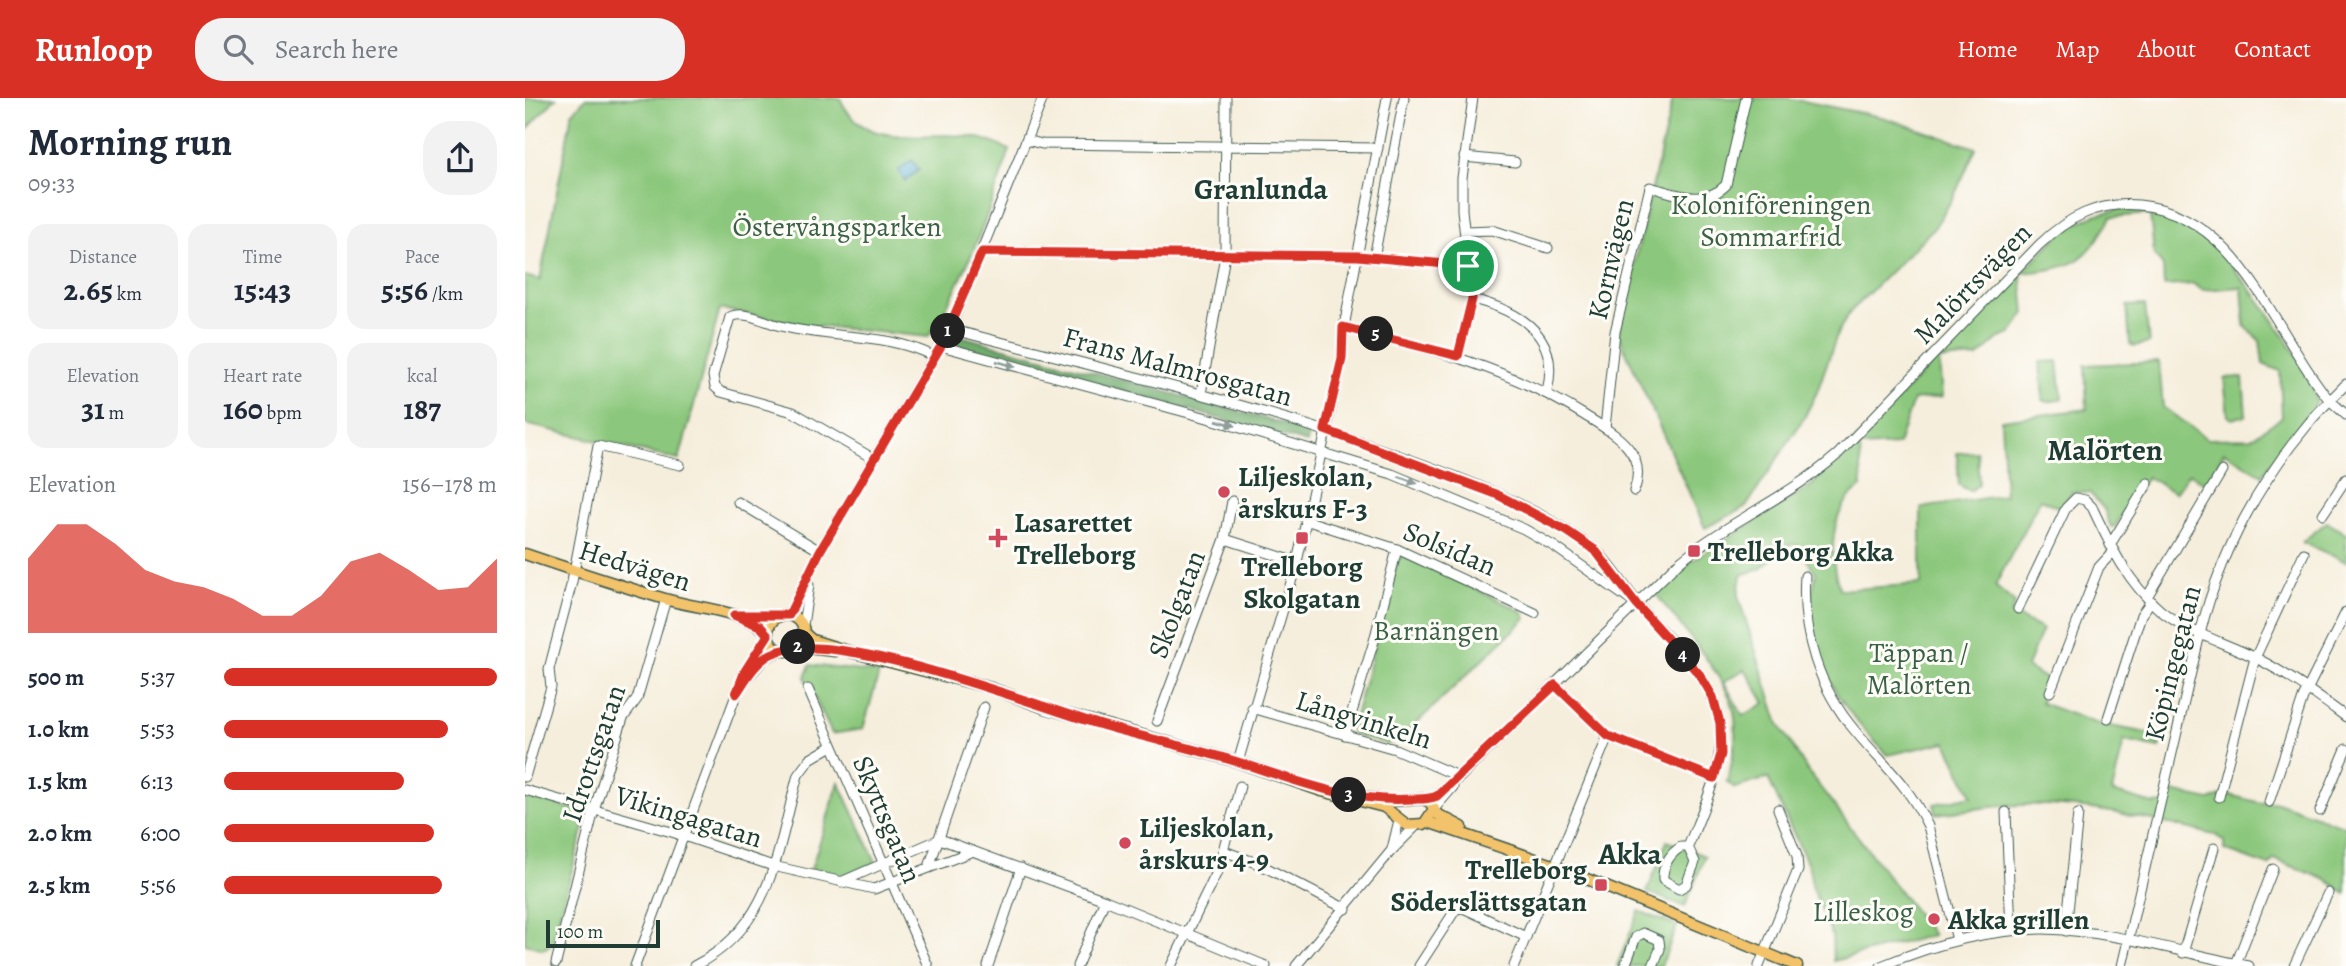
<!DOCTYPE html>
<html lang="en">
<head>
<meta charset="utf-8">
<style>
  body { margin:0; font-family:Alegreya,serif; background:#f2f2f3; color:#1f2937; height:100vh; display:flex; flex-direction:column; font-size:26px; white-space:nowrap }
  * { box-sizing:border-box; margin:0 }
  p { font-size:23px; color:#747a83 }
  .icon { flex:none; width:38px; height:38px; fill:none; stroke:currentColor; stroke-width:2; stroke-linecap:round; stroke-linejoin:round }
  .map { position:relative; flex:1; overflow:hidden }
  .side { display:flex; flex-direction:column; background:#fff; width:525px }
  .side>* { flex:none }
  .scale { position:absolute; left:21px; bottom:18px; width:114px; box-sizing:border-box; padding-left:7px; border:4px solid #1f3d34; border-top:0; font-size:19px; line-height:24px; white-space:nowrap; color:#1f3d34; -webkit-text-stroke:5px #fdfcf7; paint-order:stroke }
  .pin { position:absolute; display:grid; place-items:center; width:60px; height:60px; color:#fff; margin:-30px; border:4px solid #fff; border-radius:50%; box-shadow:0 2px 7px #0007 }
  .km { position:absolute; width:35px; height:35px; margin:-18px; border-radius:50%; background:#222; color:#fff; font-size:19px; line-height:35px; text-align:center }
  .round { display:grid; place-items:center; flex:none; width:74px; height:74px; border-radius:28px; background:#f2f2f3 }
  .summary { display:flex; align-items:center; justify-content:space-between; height:119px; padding:0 28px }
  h1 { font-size:38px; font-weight:700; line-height:52px }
  .metrics { display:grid; grid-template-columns:repeat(3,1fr); gap:10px; height:119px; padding:7px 28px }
  .metrics div { display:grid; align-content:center; border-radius:18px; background:#f2f2f3; text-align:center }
  .metrics b { font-size:30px; font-weight:700 }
  .metrics small { font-size:19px; font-weight:400 }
  .metrics p { font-size:19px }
  .chart { height:196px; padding:14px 28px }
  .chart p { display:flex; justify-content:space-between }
  .chart svg { width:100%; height:126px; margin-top:7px; fill:#d93025; opacity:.7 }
  ul { padding:0 28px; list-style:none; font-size:23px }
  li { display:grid; grid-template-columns:112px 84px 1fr; align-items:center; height:52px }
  li i { height:18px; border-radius:9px; background:#d93025 }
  header { display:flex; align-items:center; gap:42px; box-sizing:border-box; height:98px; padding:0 35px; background:#d93025; color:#fff }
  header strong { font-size:33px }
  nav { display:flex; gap:38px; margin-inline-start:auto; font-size:24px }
  .search { width:490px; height:63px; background:#f2f2f3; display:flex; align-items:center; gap:18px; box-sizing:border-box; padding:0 24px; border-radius:28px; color:#747a83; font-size:26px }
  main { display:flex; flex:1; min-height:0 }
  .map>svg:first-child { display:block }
  .green { fill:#8bc77c; stroke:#558258; stroke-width:2; fill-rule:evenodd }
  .forest { fill:#70ac6c; stroke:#487450; stroke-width:2 }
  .water { fill:#54afd2; stroke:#3a7683; stroke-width:2 }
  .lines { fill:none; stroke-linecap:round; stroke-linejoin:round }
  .minor-casing { stroke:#3f584d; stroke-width:11 }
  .major-casing { stroke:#3f584d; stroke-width:13 }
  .minor { stroke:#fff; stroke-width:9 }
  .major { stroke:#f2c36a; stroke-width:10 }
  .oneway { fill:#8f9e9a }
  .route-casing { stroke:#fff; stroke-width:14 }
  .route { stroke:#d93025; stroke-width:9 }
  .poi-dot { fill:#d1495b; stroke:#fdfcf7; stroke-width:2.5 }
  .labels { text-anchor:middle; stroke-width:6; stroke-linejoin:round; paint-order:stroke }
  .park-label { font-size:28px; fill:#3a6046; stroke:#fdfcf7 }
  .street-label { font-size:28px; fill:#1f3d34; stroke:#fdfcf7 }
  .poi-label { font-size:28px; font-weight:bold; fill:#1f3d34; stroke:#fdfcf7; text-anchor:start }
  .neighbourhood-label { font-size:30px; font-weight:bold; fill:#1f3d34; stroke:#fdfcf7 }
</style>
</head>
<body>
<header>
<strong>Runloop</strong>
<div class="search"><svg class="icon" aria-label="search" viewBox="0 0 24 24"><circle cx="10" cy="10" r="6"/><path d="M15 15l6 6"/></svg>Search here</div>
<nav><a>Home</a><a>Map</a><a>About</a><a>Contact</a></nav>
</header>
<main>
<section class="side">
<div class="summary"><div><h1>Morning run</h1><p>09:33</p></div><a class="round"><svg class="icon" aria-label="share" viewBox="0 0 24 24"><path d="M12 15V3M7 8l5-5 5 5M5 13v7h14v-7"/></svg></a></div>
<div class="metrics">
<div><p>Distance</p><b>2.65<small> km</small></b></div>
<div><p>Time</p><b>15:43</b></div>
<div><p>Pace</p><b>5:56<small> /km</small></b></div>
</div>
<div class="metrics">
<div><p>Elevation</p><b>31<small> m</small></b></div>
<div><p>Heart rate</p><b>160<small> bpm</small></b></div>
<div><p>kcal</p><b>187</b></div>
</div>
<div class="chart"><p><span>Elevation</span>156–178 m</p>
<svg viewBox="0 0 160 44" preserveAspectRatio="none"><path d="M0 44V18L10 6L20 6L30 13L40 22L50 26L60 28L70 32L80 38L90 38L100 31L110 19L120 16L130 22L140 29L150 28L160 18V44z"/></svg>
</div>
<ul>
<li><b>500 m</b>5:37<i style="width:100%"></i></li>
<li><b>1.0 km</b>5:53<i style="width:82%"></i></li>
<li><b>1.5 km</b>6:13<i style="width:66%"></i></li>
<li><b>2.0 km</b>6:00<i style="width:77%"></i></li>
<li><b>2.5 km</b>5:56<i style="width:80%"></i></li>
</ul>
</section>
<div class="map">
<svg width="1821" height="868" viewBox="0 0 1821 868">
  <rect width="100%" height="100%" fill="#fdfcf7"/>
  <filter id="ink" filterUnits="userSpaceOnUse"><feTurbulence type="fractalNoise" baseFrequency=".0143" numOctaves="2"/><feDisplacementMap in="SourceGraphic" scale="14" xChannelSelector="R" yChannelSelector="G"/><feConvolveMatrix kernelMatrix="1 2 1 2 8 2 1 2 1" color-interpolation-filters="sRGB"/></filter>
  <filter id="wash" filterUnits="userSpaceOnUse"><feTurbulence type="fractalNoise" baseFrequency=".00686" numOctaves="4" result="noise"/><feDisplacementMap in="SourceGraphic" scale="28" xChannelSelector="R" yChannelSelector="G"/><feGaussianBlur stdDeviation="1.57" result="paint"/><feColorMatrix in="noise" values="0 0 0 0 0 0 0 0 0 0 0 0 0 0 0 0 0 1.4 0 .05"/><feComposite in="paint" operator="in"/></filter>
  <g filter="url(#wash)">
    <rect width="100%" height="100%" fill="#f6eedc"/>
    <g class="green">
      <path d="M0 0H31L0 34Z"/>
      <path d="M61 0H315C339 58 406 29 453 40 464 42 475 48 485 52 462 117 442 181 403 239L281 227 195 211 154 362 0 326V178L15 182 47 15Z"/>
      <path d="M1148 0H1262L1357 19 1451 50 1429 98 1410 129 1325 214 1313 234 1292 294 1279 320 1221 409 1180 430 1093 236Z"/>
      <path d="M1596 111C1621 111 1646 116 1668 130 1699 150 1791 270 1791 305L1737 377 1699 354 1681 386 1664 375 1650 395 1622 379 1590 428 1586 429 1579 411 1565 395 1547 394 1535 410 1515 401 1470 488 1490 505 1486 516 1517 531 1502 569 1521 581 1516 605 1570 625 1638 638 1634 650 1599 643 1587 694 1628 706 1644 705 1647 694 1685 702 1701 696 1736 705 1752 704 1821 729V796L1802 782 1749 761 1744 768 1699 752V743L1690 737C1628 722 1563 705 1498 707 1469 707 1440 713 1411 716L1409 706 1447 698 1421 644 1363 657C1324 619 1290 574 1285 518 1284 504 1289 488 1291 475L1271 446 1262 447 1235 471 1216 477 1213 498 1254 626 1282 672 1408 837 1308 863 1307 837 1287 789 1284 769 1243 680 1210 690 1202 684C1209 659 1216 622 1204 598 1186 561 1155 528 1130 495L1167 463 1287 387 1538 133 1569 117ZM1625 116 1629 156 1638 168 1639 188 1669 186 1677 192 1717 189 1720 228 1735 243 1738 266 1755 273 1757 319 1726 340 1682 341 1638 309 1634 264 1560 267 1562 311 1476 322 1480 397 1396 410V486L1315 492C1303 459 1304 409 1337 389L1335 349 1373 347 1388 302 1417 299 1414 262 1453 259 1475 240 1486 236 1500 215 1496 175C1549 170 1560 166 1586 119ZM1220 571 1240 605 1218 618 1199 584Z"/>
      <path d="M1620 207 1624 245 1609 248 1605 246 1602 208Z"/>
      <path d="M1533 263 1537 301 1523 304 1518 302 1515 264Z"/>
      <path d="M1718 279 1721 317 1707 321 1703 318 1699 280Z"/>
      <path d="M1452 354 1454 386 1445 393 1434 387 1432 355Z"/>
      <path d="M1802 424 1821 436V464L1777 444Z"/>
      <path d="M878 457 997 513 1001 520 875 641 862 646 828 636 826 632 873 462Z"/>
      <path d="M285 567 354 575 338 631 307 636 280 579Z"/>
      <path d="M314 684 351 764 315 779 286 771Z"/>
      <path d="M0 698 63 715 26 847 18 851 0 846Z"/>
      <path d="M1142 743 1180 758 1160 809 1122 794Z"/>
      <path d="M1114 813 1152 828 1136 868H1092Z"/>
    </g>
    <path class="forest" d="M436 238 785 333 782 345 431 247Z"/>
    <path class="water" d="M387 62 394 72 380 83 373 73Z"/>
  </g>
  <g filter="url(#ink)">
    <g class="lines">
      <defs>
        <g id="minor">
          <path d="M501 42 517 46 853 50"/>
          <path d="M939 59 990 64"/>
          <path d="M940 133 967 132 1023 150"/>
          <path d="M457 154 833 158 943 168"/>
          <path d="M849 160 879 0"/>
          <path d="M947 201C995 213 1036 237 1022 293"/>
          <path d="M819 229C904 250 984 270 1059 317 1088 335 1124 353 1109 393"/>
          <path d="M425 231C575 270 726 305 872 357 939 381 1010 407 1068 450 1086 464 1109 504 1128 524 1155 552 1192 586 1195 628 1199 670 1178 710 1163 749"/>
          <path d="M416 248 686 321 867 376 999 431 1030 449 1105 502"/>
          <path d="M933 258 947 201 937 112V80L948 0"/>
          <path d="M676 296 700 157 701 0"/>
          <path d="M1080 330 1090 234 1125 89C1152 96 1179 109 1201 87L1221 0"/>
          <path d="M349 361 268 314 196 294 190 289 188 278 205 219C217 212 239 223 252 227 304 242 361 233 410 259"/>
          <path d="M213 404 295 453"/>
          <path d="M1798 416 1821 381"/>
          <path d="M780 422 872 451 1010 515"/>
          <path d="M700 441 772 464"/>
          <path d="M1585 447 1623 385"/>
          <path d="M1280 478C1276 535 1294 591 1331 634 1360 669 1382 685 1403 728L1432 842"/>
          <path d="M1622 499 1697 373"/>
          <path d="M1493 511 1541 410 1551 400 1560 402 1567 409C1585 447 1602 484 1635 512 1663 535 1699 544 1731 560 1763 576 1792 597 1821 619"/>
          <path d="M264 517 295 453 425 231 518 0"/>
          <path d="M278 527 284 487"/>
          <path d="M220 583 240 560 256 553"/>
          <path d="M1030 587 1083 638 1189 680"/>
          <path d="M283 591 403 868"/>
          <path d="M1525 594 1574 469 1588 454"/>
          <path d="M727 610 870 651 935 679"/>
          <path d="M1583 620 1616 517 1626 503"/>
          <path d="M632 623 700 441 707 403"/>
          <path d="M820 637 849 543 872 451"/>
          <path d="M713 664 772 464 817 261 819 229 862 0"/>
          <path d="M0 679 26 589 24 571 47 484 73 348 155 367"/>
          <path d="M0 692 150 735 248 768 349 791 448 753"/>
          <path d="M1694 699 1730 560 1779 455"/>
          <path d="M901 702 912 698 935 679 1154 464C1204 423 1264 399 1312 357L1514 147C1543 119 1574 103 1614 107 1712 116 1747 228 1798 294 1804 303 1813 309 1821 317"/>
          <path d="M1744 704 1778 600 1821 514"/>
          <path d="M909 711 928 689"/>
          <path d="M1795 713 1821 651"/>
          <path d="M1481 714 1486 832"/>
          <path d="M1156 749H1163L1170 764 1161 787 1154 791 1138 782C1137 769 1144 756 1156 749Z"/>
          <path d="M867 751 874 722"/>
          <path d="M699 753 734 766 821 811"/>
          <path d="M404 769 459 609"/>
          <path d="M316 784 415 741 580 802 741 868"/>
          <path d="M1541 833 1553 716"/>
          <path d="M1658 855 1689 750"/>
          <path d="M31 865 69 712 98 620 112 601 141 501"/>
          <path d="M1711 866 1748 771"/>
          <path d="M110 868 220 573 243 537"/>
          <path d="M169 868C247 829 252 753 273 677L285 661 307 648"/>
          <path d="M463 868 496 770"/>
          <path d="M552 868 580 802"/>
          <path d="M646 868 693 772 715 688"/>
          <path d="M771 868 866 753 891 728"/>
          <path d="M894 868 931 811 938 810 1001 839"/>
          <path d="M989 868 1083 638"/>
          <path d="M1100 868 1111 839 1118 835 1134 842 1135 851 1128 868"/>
          <path d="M1234 868 1273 772 1272 758 1253 711"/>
          <path d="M1356 868C1407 847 1462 831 1518 831 1586 832 1657 855 1724 868"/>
          <path d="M1597 868 1675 536C1694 458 1733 386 1784 325 1795 311 1809 299 1821 286"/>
          <path d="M1769 868 1803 795"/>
        </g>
        <g id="major">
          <path d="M0 456C47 472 93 487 140 501 173 511 216 511 243 535"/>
          <circle cx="261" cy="535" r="18"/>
          <path d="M220 518 252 519"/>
          <path d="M280 536 287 542 326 554 466 590 517 609 713 664 797 693 859 709 882 727 899 726 909 711 905 704 898 701 866 703 797 693"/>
          <path d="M273 549 310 553"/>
          <path d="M908 714 937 729"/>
          <path d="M903 724 1028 767 1272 868"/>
        </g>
      </defs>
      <use href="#minor" class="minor-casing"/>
      <use href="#major" class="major-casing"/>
      <use href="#minor" class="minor"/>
      <use href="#major" class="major"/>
    </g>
    <defs><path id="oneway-solid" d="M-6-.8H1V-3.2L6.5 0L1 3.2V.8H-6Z" transform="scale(1.75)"/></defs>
    <g class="oneway">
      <use href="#oneway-solid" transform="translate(481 266) rotate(16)"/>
      <use href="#oneway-solid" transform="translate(701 325) rotate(16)"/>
      <use href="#oneway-solid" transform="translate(883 382) rotate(21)"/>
    </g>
  </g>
  <g class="lines" filter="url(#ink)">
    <defs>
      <path id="route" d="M457 154 833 158 943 168 947 201 933 258 818 229 817 261 800 332 971 396 1042 433 1070 452 1112 507 1175 577 1188 599 1195 625 1196 656 1189 680 1083 638 1030 587 912 698C902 702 896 701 886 701 826 705 773 683 716 665 669 650 620 640 573 626 505 606 306 527 246 556 230 564 220 583 211 596L220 573 243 537 235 528 209 517H264L295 453 416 248Z"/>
    </defs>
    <use href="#route" class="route-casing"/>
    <use href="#route" class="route"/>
  </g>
  <g class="poi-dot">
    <circle cx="699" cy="394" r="7"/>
    <path d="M469.5 429.5h7v7h7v7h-7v7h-7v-7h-7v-7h7z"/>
    <rect x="770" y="433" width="14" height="14" rx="3.5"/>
    <rect x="1162" y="446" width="14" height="14" rx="3.5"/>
    <circle cx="600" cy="745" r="7"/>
    <rect x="1069" y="780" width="14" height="14" rx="3.5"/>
    <circle cx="1409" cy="821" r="7"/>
  </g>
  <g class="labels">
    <g class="park-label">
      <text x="1246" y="116">Koloniföreningen<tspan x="1246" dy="32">Sommarfrid</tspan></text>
      <text x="312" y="138">Östervångsparken</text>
      <text x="911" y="542">Barnängen</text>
      <text x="1394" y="564">Täppan /<tspan x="1394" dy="32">Malörten</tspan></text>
      <text x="1338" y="823">Lilleskog</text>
    </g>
    <g class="street-label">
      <text transform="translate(1085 161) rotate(-77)" y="10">Kornvägen</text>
      <text transform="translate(1447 185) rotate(-46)" y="10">Malörtsvägen</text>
      <text transform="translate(653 268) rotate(15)" y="10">Frans Malmrosgatan</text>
      <text transform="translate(925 450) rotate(23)" y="10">Solsidan</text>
      <text transform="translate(110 467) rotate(17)" y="10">Hedvägen</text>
      <text transform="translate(651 506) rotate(-69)" y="10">Skolgatan</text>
      <text transform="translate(1647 565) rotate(-76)" y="10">Köpingegatan</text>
      <text transform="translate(839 621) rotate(17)" y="10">Långvinkeln</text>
      <text transform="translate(68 655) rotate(-71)" y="10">Idrottsgatan</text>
      <text transform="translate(164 718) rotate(17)" y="10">Vikingagatan</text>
      <text transform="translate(363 721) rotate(67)" y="10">Skyttsgatan</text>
    </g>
    <g class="poi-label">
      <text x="713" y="388">Liljeskolan,<tspan x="713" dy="32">årskurs F-3</tspan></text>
      <text x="489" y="434">Lasarettet<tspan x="489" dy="32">Trelleborg</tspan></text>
      <text x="1183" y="463">Trelleborg Akka</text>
      <text x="777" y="478" text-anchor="middle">Trelleborg<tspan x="777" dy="32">Skolgatan</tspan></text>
      <text x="614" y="739">Liljeskolan,<tspan x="614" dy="32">årskurs 4-9</tspan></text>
      <text x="1062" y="781" text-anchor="end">Trelleborg<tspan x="1062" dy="32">Söderslättsgatan</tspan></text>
      <text x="1423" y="831">Akka grillen</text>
    </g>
    <g class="neighbourhood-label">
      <text x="736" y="101">Granlunda</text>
      <text x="1580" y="362">Malörten</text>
      <text x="1105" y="766">Akka</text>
    </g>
  </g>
</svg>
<div class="scale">100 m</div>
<div class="pin" style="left:943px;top:168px;background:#1e9e55"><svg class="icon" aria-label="arrive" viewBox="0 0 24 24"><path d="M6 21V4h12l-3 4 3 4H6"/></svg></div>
<b class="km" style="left:423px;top:233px">1</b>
<b class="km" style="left:273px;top:549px">2</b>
<b class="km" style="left:824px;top:697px">3</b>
<b class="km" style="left:1158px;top:557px">4</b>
<b class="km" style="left:851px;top:236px">5</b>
</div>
</main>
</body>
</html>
